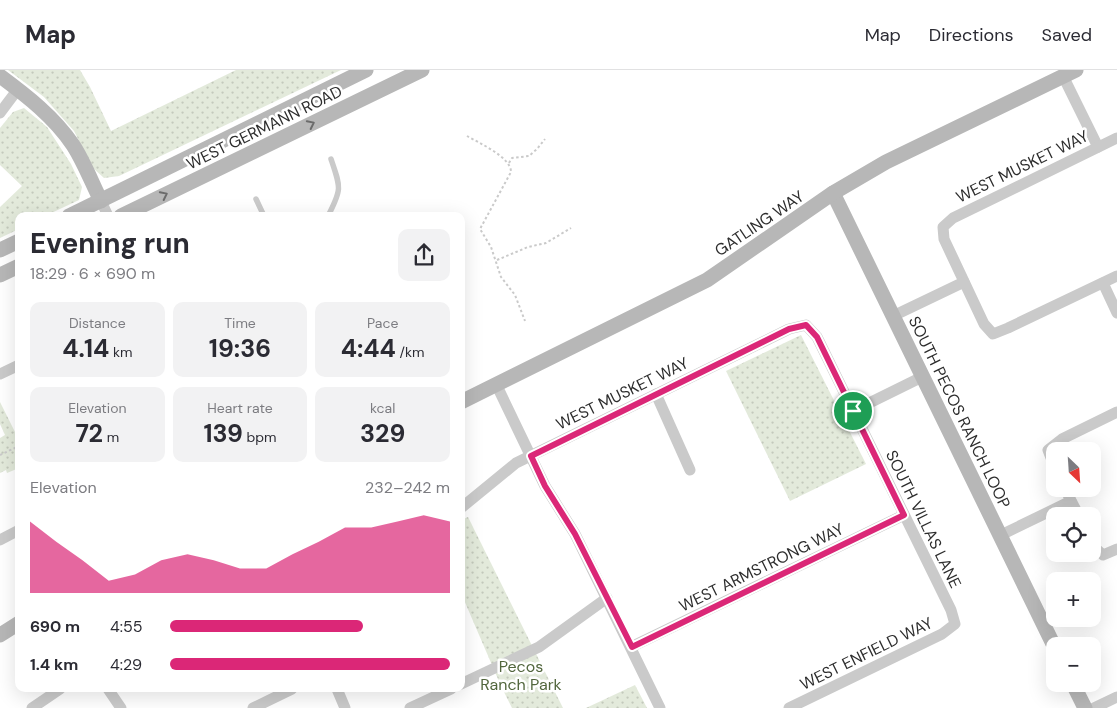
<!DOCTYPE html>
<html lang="en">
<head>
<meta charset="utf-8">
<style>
  body { margin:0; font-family:"DM Sans",sans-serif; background:#f2f2f3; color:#2b2b33; height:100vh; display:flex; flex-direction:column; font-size:19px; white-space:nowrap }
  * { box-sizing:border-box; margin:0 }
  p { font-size:16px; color:#7c7c81 }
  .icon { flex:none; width:28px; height:28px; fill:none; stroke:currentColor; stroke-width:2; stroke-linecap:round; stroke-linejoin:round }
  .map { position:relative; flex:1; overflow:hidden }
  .side { position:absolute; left:15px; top:142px; width:450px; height:480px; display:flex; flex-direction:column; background:#fff; border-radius:10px; box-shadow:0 5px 20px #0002 }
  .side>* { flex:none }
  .needle { width:32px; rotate:155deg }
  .controls { position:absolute; left:1046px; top:372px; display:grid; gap:10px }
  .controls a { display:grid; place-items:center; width:55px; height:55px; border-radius:10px; background:#fff; box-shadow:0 5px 20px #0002; font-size:25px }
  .pin { position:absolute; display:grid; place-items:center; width:42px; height:42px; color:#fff; margin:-21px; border:2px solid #fff; border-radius:50%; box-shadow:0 1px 5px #0007 }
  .round { display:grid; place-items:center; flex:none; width:52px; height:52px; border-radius:10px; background:#f2f2f3 }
  .headline { display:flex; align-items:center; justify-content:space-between; height:85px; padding:0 15px }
  h1 { font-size:28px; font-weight:700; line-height:38px }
  .metrics { display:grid; grid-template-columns:repeat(3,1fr); gap:8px; height:85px; padding:5px 15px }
  .metrics div { display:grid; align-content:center; border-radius:10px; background:#f2f2f3; text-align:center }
  .metrics b { font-size:25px; font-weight:700 }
  .metrics small { font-size:14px; font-weight:400 }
  .metrics p { font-size:14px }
  .chart { height:140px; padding:10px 15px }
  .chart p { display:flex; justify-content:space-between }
  .chart svg { width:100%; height:90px; margin-top:5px; fill:#db2777; opacity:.7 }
  ul { padding:0 15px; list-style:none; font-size:16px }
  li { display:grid; grid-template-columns:80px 60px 1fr; align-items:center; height:38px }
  li i { height:12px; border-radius:6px; background:#db2777 }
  header { display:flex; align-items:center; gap:30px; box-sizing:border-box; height:70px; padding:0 25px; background:#fff; border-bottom:1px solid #e1e1e2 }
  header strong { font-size:24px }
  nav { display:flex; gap:28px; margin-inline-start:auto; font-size:18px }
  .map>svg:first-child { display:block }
  .park { fill:url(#park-dots) }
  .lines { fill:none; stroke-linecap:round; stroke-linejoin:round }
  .path { stroke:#cacaca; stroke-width:2; stroke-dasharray:2.5 2.5; stroke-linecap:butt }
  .lane { stroke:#cacaca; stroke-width:5.5 }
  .street { stroke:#cacaca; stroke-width:11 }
  .secondary { stroke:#b7b7b7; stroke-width:15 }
  .oneway { stroke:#6b6b6b }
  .route-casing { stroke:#fff; stroke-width:10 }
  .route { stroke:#db2777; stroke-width:6 }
  .labels { text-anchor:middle; stroke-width:5; stroke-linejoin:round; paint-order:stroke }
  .street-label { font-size:16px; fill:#2d2d2d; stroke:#fff }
  .park-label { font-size:16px; fill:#52663d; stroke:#fff }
</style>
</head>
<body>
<header>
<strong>Map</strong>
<nav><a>Map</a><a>Directions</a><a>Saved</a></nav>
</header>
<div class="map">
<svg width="1117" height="638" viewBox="0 0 1117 638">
  <defs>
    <pattern id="park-dots" width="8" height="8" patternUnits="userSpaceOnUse" patternTransform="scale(1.25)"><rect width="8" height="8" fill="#e3eadb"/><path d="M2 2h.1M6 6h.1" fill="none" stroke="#c3c9bc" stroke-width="1.8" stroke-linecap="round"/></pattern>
  </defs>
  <rect width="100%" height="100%" fill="#fff"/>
  <g class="park">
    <path d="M8 0H80L90 17 111 61 236 0H341L119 106 104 108 93 98 74 61 44 27Z"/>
    <path d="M24 38 47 57 71 94 82 117 79 130 45 146H19V159L0 168V137L22 116 0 95V58L13 42Z"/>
    <path d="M801 265 866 394 790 431 726 301Z"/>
    <path d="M0 332 15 362 19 361V398L7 403 6 400 0 403V368L5 365 0 354Z"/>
    <path d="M468 447 563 638H512L501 616 461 523V450Z"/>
    <path d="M635 615 647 638H586Z"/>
  </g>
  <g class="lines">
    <g class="path">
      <path d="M467 66C479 73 511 87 511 102L480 159 491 177 501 207 515 225 525 251"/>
      <path d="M509 93 512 88 529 86 537 79 545 69"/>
      <path d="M497 190 528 177 546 173 571 158"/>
      <path d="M0 385 19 376"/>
    </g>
    <g class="lane">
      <path d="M256 129 264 146"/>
      <path d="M328 146C342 119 341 118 331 89"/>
    </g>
    <g class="street">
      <path d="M1063 6 1098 77"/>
      <path d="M0 43 18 19"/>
      <path d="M1117 68 953 148 943 157 944 169 984 254 993 264 1008 258 1117 206"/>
      <path d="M101 131 108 146"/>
      <path d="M1103 213 1117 243"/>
      <path d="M893 246 964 212"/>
      <path d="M0 304 19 295"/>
      <path d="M497 316 545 416 575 464 660 638"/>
      <path d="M656 324 690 400"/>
      <path d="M853 341 922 307"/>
      <path d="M1055 398 1048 380 1062 369 1117 342"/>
      <path d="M1065 419 1079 446"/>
      <path d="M461 438 516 393 789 259 806 255 817 267 951 540 955 554 942 564 789 638"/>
      <path d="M1001 465 1071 431"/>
      <path d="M0 470 19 460"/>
      <path d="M1092 475 1103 485 1117 479"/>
      <path d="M631 577 904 445"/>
      <path d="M461 614 539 577 607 528"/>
      <path d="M108 619 121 638"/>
      <path d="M337 619 345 638"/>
      <path d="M32 638 60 619"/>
      <path d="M253 638 292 619"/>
      <path d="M410 638 451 619"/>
      <path d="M1094 638 1117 627"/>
    </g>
    <g class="secondary">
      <path d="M0 6C27 26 54 47 73 75 84 92 92 113 101 131"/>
      <path d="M833 123 1055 578"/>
      <path d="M69 146 366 0"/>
      <path d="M121 146 422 0"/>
      <path d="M0 180 19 171"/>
      <path d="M0 205 19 196"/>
      <path d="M461 332 707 210 833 123 886 92 1076 0"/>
      <path d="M0 565 19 553"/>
      <path d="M1073 614 1085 638"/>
    </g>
  </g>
  <defs><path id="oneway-chevron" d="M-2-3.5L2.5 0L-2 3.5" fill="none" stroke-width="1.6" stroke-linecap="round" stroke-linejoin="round" transform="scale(1.25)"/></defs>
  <g class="oneway">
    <use href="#oneway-chevron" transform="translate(311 54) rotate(-26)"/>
    <use href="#oneway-chevron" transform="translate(164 125) rotate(-26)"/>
  </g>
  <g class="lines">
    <defs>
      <path id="route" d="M806 255 817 267 904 445 632 577 575 464 545 416 531 386 789 259Z"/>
    </defs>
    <use href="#route" class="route-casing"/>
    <use href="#route" class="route"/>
  </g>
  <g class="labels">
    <g class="street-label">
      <text transform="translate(264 57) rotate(-26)" y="6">WEST GERMANN ROAD</text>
      <text transform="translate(1022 96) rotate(-26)" y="6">WEST MUSKET WAY</text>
      <text transform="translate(759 153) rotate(-34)" y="6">GATLING WAY</text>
      <text transform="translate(622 323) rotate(-26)" y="6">WEST MUSKET WAY</text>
      <text transform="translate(960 342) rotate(64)" y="6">SOUTH PECOS RANCH LOOP</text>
      <text transform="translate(924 449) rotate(64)" y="6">SOUTH VILLAS LANE</text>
      <text transform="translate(761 497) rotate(-26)" y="6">WEST ARMSTRONG WAY</text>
      <text transform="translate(866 583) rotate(-26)" y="6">WEST ENFIELD WAY</text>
    </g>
    <g class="park-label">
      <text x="521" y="602">Pecos<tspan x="521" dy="18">Ranch Park</tspan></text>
    </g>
  </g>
</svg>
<div class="controls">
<a><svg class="needle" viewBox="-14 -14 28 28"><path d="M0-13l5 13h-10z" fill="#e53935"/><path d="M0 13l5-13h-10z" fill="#7c7c81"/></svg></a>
<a><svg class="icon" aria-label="locate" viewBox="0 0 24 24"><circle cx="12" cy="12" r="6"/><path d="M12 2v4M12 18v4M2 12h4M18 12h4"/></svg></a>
<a>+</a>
<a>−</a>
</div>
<div class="pin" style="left:853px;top:341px;background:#1e9e55"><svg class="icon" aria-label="arrive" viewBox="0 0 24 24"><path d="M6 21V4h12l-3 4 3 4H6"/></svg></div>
<section class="side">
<div class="headline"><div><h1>Evening run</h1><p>18:29 · 6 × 690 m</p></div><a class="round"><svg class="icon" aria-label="share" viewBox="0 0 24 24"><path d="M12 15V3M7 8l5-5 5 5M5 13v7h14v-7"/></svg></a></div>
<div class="metrics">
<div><p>Distance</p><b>4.14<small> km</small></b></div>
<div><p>Time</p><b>19:36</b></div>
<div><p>Pace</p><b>4:44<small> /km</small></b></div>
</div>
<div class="metrics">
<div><p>Elevation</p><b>72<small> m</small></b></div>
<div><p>Heart rate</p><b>139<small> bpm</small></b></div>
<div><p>kcal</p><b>329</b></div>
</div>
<div class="chart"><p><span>Elevation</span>232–242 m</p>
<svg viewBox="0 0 160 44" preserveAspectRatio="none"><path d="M0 44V9L10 19L20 28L30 38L40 35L50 28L60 25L70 28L80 32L90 32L100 25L110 19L120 12L130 12L140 9L150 6L160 9V44z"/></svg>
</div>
<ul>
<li><b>690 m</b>4:55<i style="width:69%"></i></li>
<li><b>1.4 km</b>4:29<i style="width:100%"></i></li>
</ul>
</section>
</div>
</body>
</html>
